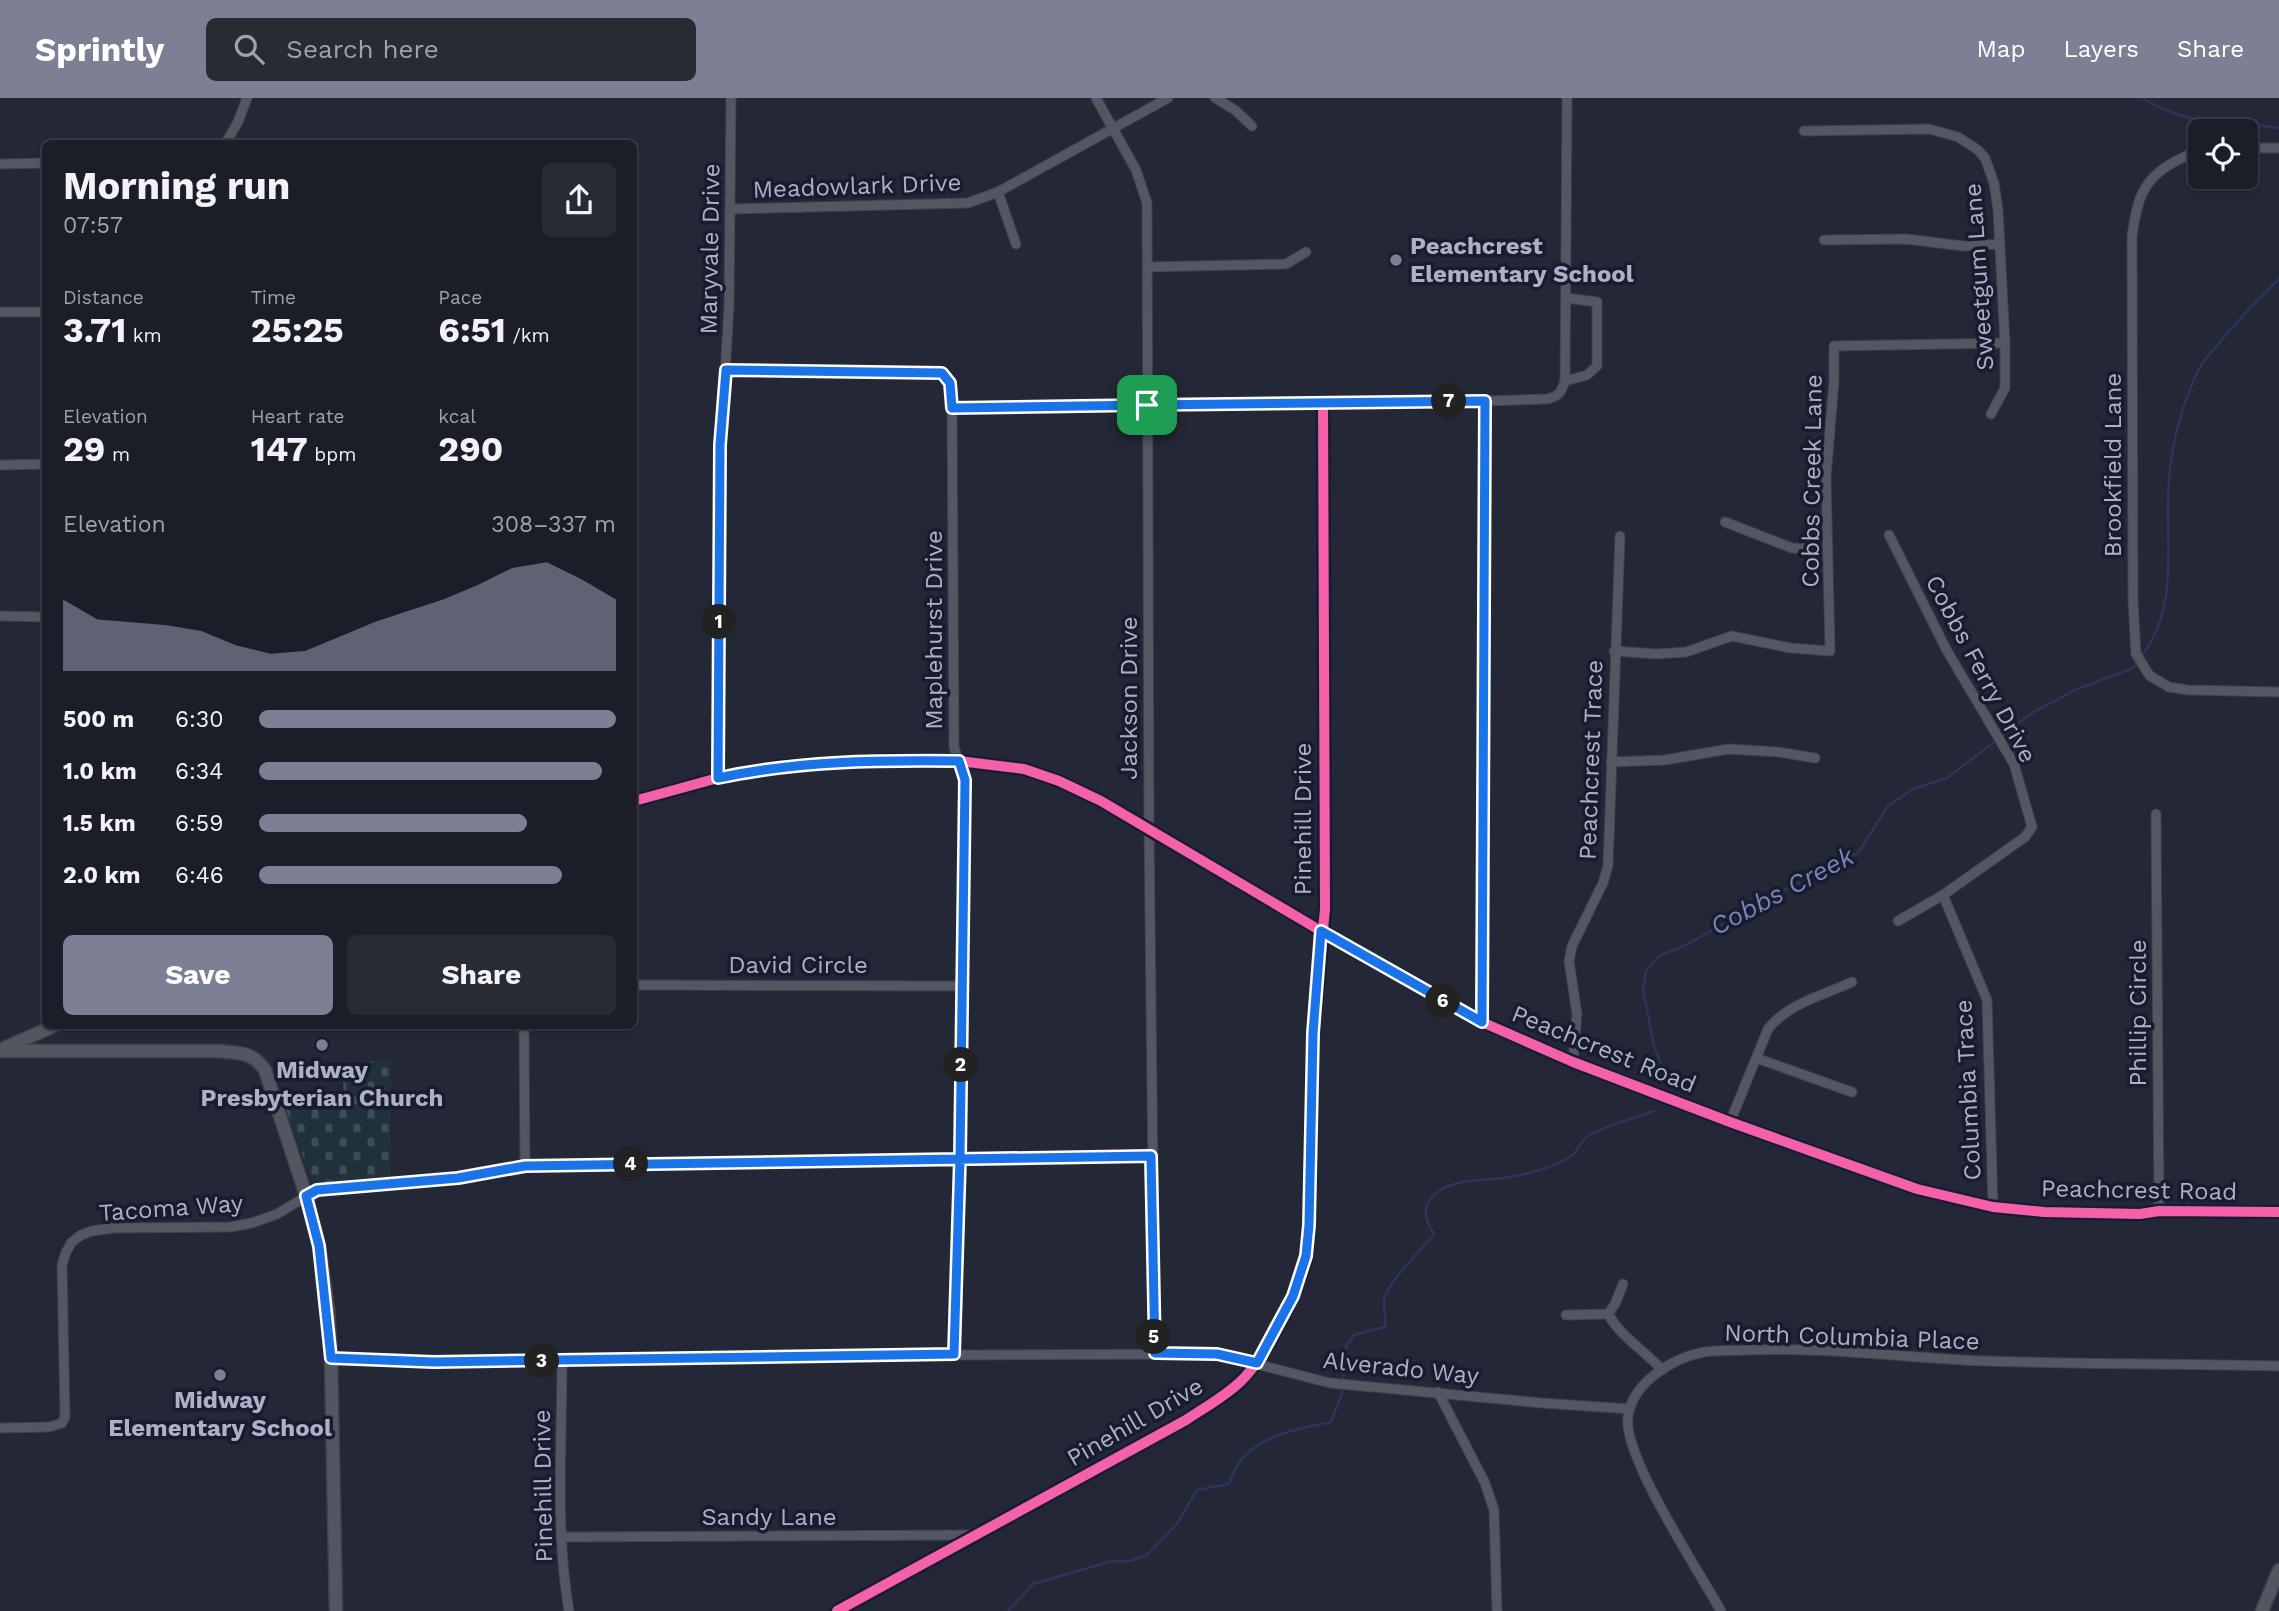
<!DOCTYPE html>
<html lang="en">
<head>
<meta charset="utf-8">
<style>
  body { margin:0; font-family:"Work Sans",sans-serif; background:#282a34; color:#f1f3f6; height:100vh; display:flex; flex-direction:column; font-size:26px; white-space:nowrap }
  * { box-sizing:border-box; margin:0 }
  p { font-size:23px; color:#a0a2a8 }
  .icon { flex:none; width:38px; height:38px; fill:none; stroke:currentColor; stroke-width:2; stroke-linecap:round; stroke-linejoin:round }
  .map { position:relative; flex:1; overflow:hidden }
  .details { position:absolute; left:42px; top:42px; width:595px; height:889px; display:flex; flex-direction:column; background:#1b1d28; border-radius:10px; box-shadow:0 2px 5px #0004,0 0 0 2px #393b45 }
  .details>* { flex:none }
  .buttons { position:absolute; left:2188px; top:21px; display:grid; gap:14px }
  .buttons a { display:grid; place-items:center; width:70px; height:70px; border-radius:10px; background:#1b1d28; box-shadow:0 2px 5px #0004,0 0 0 2px #393b45; font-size:35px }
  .pin { position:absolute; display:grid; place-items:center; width:60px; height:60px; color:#fff; margin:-30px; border-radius:14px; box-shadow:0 4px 10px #0006 }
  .km { position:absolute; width:35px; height:35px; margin:-18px; border-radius:50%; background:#222; color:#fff; font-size:19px; line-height:35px; text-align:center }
  .round { display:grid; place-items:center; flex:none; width:74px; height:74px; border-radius:10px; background:#282a34 }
  .headline { display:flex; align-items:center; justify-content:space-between; height:119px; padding:0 21px }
  h1 { font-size:38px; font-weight:700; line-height:52px }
  .metrics { display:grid; grid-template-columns:repeat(3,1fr); gap:10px; height:119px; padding:7px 21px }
  .metrics div { display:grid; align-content:center }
  .metrics b { font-size:35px; font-weight:700 }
  .metrics small { font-size:19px; font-weight:400 }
  .metrics p { font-size:19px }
  .chart { height:196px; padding:14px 21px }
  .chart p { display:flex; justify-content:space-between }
  .chart svg { width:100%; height:126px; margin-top:7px; fill:#7d8094; opacity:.7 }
  .primary-button { display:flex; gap:14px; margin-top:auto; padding:14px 21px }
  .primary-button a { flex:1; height:80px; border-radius:10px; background:#7d8094; color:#fff; font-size:28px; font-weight:700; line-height:80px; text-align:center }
  .primary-button a+a { background:#282a34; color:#f1f3f6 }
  ul { padding:0 21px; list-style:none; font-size:23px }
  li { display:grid; grid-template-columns:112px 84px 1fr; align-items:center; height:52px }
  li i { height:18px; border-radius:9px; background:#7d8094 }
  header { display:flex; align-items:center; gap:42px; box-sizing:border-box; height:98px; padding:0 35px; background:#7d8094; color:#fff }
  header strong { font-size:33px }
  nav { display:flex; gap:38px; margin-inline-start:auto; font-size:24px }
  .search { width:490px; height:63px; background:#282a34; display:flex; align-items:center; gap:18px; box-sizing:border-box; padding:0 24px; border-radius:10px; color:#a0a2a8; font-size:26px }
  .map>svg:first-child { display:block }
  .cemetery { fill:url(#cemetery-stones) }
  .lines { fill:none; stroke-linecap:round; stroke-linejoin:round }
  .stream { stroke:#2b355c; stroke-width:2.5 }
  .street-casing { stroke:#3f414b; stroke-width:11 }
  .secondary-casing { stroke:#3f414b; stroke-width:15 }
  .street { stroke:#545762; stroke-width:9 }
  .secondary { stroke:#535561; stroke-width:12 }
  .cycleway-casing { stroke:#181c2f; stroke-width:15 }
  .cycleway { stroke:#f560ab; stroke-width:10 }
  .route-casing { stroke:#fff; stroke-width:14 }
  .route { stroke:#1a73e8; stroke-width:9 }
  .poi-dot { fill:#7d8094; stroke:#181c2f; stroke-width:2.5 }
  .labels { text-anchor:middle; stroke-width:7; stroke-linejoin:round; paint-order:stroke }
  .street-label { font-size:24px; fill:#adb0c7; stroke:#181c2f }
  .poi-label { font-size:24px; font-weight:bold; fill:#adb0c7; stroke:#181c2f }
  .water-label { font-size:26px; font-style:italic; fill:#7985b8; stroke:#181c2f }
</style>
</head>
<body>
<header>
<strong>Sprintly</strong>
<div class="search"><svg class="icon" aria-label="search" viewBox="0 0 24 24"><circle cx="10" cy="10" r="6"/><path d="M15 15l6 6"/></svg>Search here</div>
<nav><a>Map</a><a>Layers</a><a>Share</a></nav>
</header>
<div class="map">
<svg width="2279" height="1513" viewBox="0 0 2279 1513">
  <defs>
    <pattern id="cemetery-stones" width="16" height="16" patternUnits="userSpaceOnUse" patternTransform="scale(1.75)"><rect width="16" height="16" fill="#21313b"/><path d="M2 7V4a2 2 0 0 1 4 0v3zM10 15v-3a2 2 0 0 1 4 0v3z" fill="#3f4c56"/></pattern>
  </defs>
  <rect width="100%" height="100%" fill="#242735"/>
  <path class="cemetery" d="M391 963 390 1081 313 1086 286 1011 344 1010 343 977 350 976V970L363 969V964Z"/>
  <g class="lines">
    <g class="stream">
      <path d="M2143 0C2189 30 2229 22 2279 30"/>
      <path d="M2141 559C2181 507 2164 443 2169 382 2172 344 2183 303 2200 269 2205 260 2214 252 2220 244 2239 221 2258 201 2279 181"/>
      <path d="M1666 979 1654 948 1643 891 1646 873 1659 858 1682 849 1813 777 1858 755 1888 708 1913 691 1947 680 2032 615 2075 592 2133 570 2137 564"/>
      <path d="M1008 1513 1033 1486 1112 1463H1130L1147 1457 1177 1426 1197 1392 1229 1386C1232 1379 1234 1372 1238 1366 1259 1336 1299 1331 1331 1324L1342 1295 1346 1248 1354 1237 1385 1229C1386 1220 1383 1208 1384 1202 1387 1184 1422 1152 1434 1136 1426 1124 1421 1109 1433 1098 1454 1078 1484 1084 1510 1079 1528 1076 1556 1069 1571 1058 1578 1053 1581 1042 1588 1038 1601 1029 1638 1019 1654 1013"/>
    </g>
    <defs>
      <g id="street">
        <path d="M1096 0 1136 72 1147 105 1149 731 1155 1255"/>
        <path d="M1215 0 1235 12 1252 28"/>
        <path d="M1804 33 1929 31 1958 39 1978 52 1985 60 1994 85 1998 112 2005 245V290L1991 316"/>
        <path d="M225 46 238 24 247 0"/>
        <path d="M2245 50H2279"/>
        <path d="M2200 53C2190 55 2182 60 2174 64 2141 82 2137 104 2132 138L2133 503 2136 556 2150 578 2169 589 2188 592 2279 594"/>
        <path d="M0 66 46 65"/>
        <path d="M998 94 1016 146"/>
        <path d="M730 111 968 105 998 94 1168 0"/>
        <path d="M1824 142 1906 141 1963 148 2000 146"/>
        <path d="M1148 169 1286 166 1306 154"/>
        <path d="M0 214H46"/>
        <path d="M727 272 942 275 950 285 952 310 1485 303 1547 301C1560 298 1561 294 1565 283L1567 0"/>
        <path d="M1565 283 1587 277 1597 268V204L1566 200"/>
        <path d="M952 310 954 649 965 682 960 1060 954 1257"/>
        <path d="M0 367 46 366"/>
        <path d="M1725 424 1792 450 1828 452"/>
        <path d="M1889 437 1946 551 2014 666 2032 729 2025 739 1943 797 1898 823"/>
        <path d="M0 518 46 519"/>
        <path d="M1614 553 1657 556 1686 554 1732 538 1790 550 1830 553 1826 379 1834 283V248L2005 245"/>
        <path d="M1611 664 1665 662 1729 651 1778 654 1815 660"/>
        <path d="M718 680 721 347 729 208 731 0"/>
        <path d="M2156 716 2159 1113"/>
        <path d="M1943 797 1987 902 1993 1109"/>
        <path d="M634 887 962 888"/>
        <path d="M1482 924 1485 303"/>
        <path d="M524 928 525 1068"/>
        <path d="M1756 960 1852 994"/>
        <path d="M1573 964 1577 916 1569 863 1572 848 1603 785 1608 768 1620 438"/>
        <path d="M1730 1024 1768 931C1787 906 1824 897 1852 884"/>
        <path d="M1623 1186 1615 1206 1608 1216C1621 1239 1644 1252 1662 1272"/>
        <path d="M1566 1217 1608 1216"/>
        <path d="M331 1260 434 1264 954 1257 1217 1256 1330 1285 1542 1305 1630 1311"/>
        <path d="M562 1262C562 1345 555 1431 569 1513"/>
        <path d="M1438 1294 1485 1385 1494 1412 1497 1513"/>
        <path d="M0 1330 49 1329 62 1325 65 1319 62 1167 66 1154 72 1144 81 1137 92 1133 113 1130 230 1129 252 1125 277 1116 317 1092 458 1080 525 1068 1151 1058"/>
        <path d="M561 1439 973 1437"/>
        <path d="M837 1513 1186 1322C1204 1310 1224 1299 1240 1284 1266 1260 1297 1194 1306 1160 1308 1149 1308 1137 1309 1127L1313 935 1325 811 1323 305"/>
        <path d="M1721 1513C1700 1475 1622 1357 1628 1319 1632 1285 1672 1260 1704 1254 1717 1252 1732 1253 1746 1252 1818 1249 1890 1258 1962 1262 2067 1267 2173 1265 2279 1268"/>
      </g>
      <g id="secondary">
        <path d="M634 703 718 680 781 668 894 662 959 663 1024 671 1059 683 1101 703 1321 833 1482 924 1573 964 1730 1024 1917 1091 1993 1109 2044 1114 2140 1116 2159 1113 2279 1114"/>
        <path d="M4 950 54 928"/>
        <path d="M0 953H217C238 955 252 953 265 972L306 1098 319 1148 328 1211 331 1260 336 1513"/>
        <path d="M2262 1513 2279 1472"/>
      </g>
    </defs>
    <use href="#street" class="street-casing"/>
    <use href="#secondary" class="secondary-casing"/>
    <use href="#street" class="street"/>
    <use href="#secondary" class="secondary"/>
    <defs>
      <g id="cycleway">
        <path d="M634 703 718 680 781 668 894 662 959 663 1024 671 1059 683 1101 703 1321 833 1482 924 1573 964 1730 1024 1917 1091 1993 1109 2044 1114 2140 1116 2159 1113 2279 1114"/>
        <path d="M837 1513 1186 1322C1204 1310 1224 1299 1240 1284 1266 1260 1297 1194 1306 1160 1308 1149 1308 1137 1309 1127L1313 935 1325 811 1323 305"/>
      </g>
    </defs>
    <use href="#cycleway" class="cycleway-casing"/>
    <use href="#cycleway" class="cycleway"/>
  </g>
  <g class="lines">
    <defs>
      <path id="route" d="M1147 307 952 310 950 285 942 275 726 272 720 347 718 680C797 663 878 662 959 663L965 682 960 1060 954 1256 434 1264 331 1260 319 1148 306 1098 317 1092 458 1080 525 1068C734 1065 943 1063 1151 1058L1155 1255 1217 1256 1257 1265 1293 1198 1306 1158 1309 1127 1313 935 1321 833 1482 924 1485 303 1147 307"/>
    </defs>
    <use href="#route" class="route-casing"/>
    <use href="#route" class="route"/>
  </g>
  <g class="poi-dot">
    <circle cx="1396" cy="162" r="7"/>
    <circle cx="322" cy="947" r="7"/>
    <circle cx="220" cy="1277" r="7"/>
  </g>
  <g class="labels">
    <g class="street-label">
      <text transform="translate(857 88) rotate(-2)" y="8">Meadowlark Drive</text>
      <text transform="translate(710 151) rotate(-89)" y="8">Maryvale Drive</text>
      <text transform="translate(1979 179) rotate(-94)" y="8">Sweetgum Lane</text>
      <text transform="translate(2113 367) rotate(-90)" y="8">Brookfield Lane</text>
      <text transform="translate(1812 383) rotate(-89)" y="8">Cobbs Creek Lane</text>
      <text transform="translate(934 532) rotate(-90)" y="8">Maplehurst Drive</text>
      <text transform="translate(1981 571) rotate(62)" y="8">Cobbs Ferry Drive</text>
      <text transform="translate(1129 600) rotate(-90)" y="8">Jackson Drive</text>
      <text transform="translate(1591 662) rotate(-88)" y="8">Peachcrest Trace</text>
      <text transform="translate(1303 721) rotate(-90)" y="8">Pinehill Drive</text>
      <text x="798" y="875">David Circle</text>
      <text transform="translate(2138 915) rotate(-90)" y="8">Phillip Circle</text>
      <text transform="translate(1604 951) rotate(22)" y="8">Peachcrest Road</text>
      <text transform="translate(1968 992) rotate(-93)" y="8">Columbia Trace</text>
      <text transform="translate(2139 1092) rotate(1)" y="8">Peachcrest Road</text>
      <text transform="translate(171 1110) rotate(-4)" y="8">Tacoma Way</text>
      <text transform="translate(1852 1239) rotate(2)" y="8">North Columbia Place</text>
      <text transform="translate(1401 1270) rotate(6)" y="8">Alverado Way</text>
      <text transform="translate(1135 1324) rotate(-30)" y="8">Pinehill Drive</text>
      <text transform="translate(543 1388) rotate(-91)" y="8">Pinehill Drive</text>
      <text x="769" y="1427">Sandy Lane</text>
    </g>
    <g class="poi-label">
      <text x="1410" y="156" text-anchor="start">Peachcrest<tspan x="1410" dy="28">Elementary School</tspan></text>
      <text x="322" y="980">Midway<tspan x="322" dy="28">Presbyterian Church</tspan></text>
      <text x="220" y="1310">Midway<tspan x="220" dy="28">Elementary School</tspan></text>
    </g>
    <g class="water-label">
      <text transform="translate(1782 793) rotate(-28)" y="9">Cobbs Creek</text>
    </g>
  </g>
</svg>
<div class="buttons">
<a><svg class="icon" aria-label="locate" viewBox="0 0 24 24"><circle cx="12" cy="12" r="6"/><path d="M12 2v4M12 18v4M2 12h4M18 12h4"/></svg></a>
</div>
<div class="pin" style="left:1147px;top:307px;background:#1e9e55"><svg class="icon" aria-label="arrive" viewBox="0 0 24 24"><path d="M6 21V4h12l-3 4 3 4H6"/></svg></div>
<b class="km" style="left:719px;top:524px">1</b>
<b class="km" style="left:961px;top:967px">2</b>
<b class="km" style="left:542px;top:1263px">3</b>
<b class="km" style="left:631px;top:1066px">4</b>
<b class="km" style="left:1154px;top:1239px">5</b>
<b class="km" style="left:1443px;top:903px">6</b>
<b class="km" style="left:1449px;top:303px">7</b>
<section class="details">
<div class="headline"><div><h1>Morning run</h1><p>07:57</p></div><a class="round"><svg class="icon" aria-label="share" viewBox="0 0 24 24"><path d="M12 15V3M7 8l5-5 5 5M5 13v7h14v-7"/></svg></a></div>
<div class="metrics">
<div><p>Distance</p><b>3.71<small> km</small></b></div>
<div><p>Time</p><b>25:25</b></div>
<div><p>Pace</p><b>6:51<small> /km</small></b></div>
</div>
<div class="metrics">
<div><p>Elevation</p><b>29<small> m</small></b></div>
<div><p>Heart rate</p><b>147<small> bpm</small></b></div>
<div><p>kcal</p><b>290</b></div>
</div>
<div class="chart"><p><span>Elevation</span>308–337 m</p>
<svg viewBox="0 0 160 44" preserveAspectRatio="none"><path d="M0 44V19L10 26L20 27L30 28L40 30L50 35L60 38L70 37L80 32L90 27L100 23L110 19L120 14L130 8L140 6L150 12L160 19V44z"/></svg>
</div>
<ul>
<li><b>500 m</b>6:30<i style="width:100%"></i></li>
<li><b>1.0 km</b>6:34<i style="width:96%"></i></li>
<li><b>1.5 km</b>6:59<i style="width:75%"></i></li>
<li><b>2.0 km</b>6:46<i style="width:85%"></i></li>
</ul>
<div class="primary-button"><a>Save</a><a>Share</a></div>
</section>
</div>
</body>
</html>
